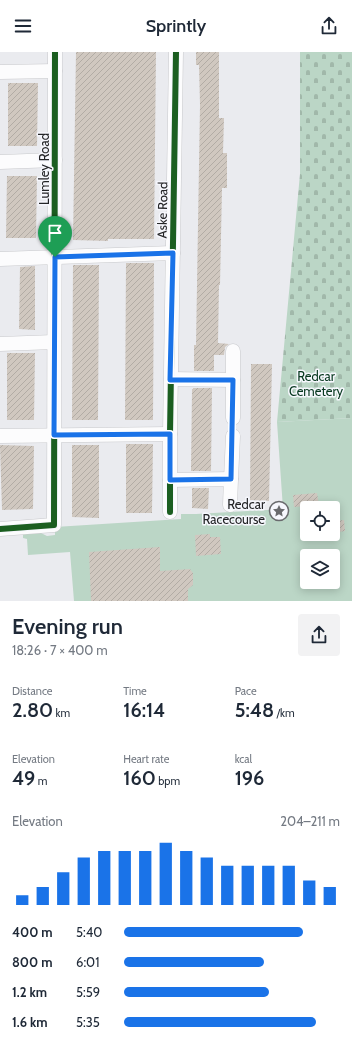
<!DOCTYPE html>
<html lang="en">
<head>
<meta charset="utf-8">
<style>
  body { margin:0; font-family:Cabin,sans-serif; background:#f2f2f3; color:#1f2937; height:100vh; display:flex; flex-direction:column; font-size:15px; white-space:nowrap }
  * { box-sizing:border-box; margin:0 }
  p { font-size:13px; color:#747a83 }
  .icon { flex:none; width:22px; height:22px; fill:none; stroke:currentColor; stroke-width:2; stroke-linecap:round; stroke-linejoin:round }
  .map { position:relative; height:549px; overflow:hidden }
  .details { display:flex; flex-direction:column; background:#fff; flex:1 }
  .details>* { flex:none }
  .controls { position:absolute; left:300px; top:449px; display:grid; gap:8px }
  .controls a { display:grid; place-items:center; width:40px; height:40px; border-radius:4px; background:#fff; box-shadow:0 2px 10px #0003; font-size:20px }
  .pin { position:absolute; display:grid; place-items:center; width:34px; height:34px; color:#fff; margin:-41px -17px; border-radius:50% 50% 50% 0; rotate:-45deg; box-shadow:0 0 4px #0007 }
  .pin .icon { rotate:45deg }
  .round { display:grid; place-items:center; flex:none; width:42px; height:42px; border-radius:4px; background:#f2f2f3 }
  .headline { display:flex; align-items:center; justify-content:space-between; height:68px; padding:0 12px }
  h1 { font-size:22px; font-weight:600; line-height:30px }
  .stats { display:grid; grid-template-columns:repeat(3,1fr); gap:6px; height:68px; padding:4px 12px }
  .stats div { display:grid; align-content:center }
  .stats b { font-size:20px; font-weight:600 }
  .stats small { font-size:11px; font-weight:400 }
  .stats p { font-size:11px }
  .chart { height:112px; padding:8px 12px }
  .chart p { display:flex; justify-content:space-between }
  .chart svg { width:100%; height:72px; margin-top:4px; stroke:#1a73e8; stroke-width:6 }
  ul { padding:0 12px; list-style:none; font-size:13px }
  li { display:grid; grid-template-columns:64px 48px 1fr; align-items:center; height:30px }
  li i { height:10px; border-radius:5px; background:#1a73e8 }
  header { display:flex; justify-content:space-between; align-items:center; height:52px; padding:0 12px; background:#fff; font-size:18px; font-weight:600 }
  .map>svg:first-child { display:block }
  .cemetery { fill:url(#cemetery-stones) }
  .green { fill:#bbd6c6; fill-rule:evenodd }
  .building { fill:url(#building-hatch) }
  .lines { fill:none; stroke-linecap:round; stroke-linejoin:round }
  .minor-casing { stroke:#c8c9cc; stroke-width:15 }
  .minor { stroke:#fcfcfd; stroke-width:14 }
  .cycleway-casing { stroke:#f6f7fd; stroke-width:8 }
  .cycleway { stroke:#1b5e20; stroke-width:6 }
  .route-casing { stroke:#fff; stroke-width:8 }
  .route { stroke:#1a73e8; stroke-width:5 }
  .labels { text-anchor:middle; stroke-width:3; stroke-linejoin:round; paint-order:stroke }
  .street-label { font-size:13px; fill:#242527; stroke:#f6f7fd }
  .park-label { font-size:13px; fill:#07381f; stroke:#f6f7fd }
  .poi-label { font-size:13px; fill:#242527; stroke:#f6f7fd; text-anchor:end }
</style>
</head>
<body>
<header><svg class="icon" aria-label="menu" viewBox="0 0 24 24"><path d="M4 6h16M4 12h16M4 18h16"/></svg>Sprintly<svg class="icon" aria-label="share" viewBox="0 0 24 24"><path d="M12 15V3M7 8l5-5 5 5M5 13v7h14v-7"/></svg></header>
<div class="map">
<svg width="352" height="549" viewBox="0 0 352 549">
  <defs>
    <pattern id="cemetery-stones" width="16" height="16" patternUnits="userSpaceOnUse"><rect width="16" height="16" fill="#bbd6c6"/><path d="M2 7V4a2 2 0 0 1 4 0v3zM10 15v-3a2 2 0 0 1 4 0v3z" fill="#a1b8aa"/></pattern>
    <pattern id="building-hatch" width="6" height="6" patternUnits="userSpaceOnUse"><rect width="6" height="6" fill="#d0c8c0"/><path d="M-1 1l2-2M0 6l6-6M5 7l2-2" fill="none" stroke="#b2aca5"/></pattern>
  </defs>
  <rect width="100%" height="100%" fill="#eaebef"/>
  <path class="cemetery" d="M300 0H352V366L277 370 300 122Z"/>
  <path class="green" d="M352 366V549H74L70 500 28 503 27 487 23 486V478H35L47 484 55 483V475L181 467V462H196L283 457 277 370ZM307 456H333V482H307ZM307 504H333V530H307Z"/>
  <g class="building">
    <path d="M76 0H156L154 187H108V189L73 188Z"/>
    <path d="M196 0H219V66H224L223 101H227V136H222L220 233H219L218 291 229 292 225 295 224 303H214V319H194V293H196L200 53 199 13H196Z"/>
    <path d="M8 31H38L37 94H8Z"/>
    <path d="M7 124H37L36 186H6Z"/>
    <path d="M126 211H154L153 368H125Z"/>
    <path d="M73 213H99L98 368H72Z"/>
    <path d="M35 214V278L19 277 20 215Z"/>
    <path d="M7 301H35L34 368H7Z"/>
    <path d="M251 312H272L269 449 250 448Z"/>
    <path d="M193 336H212L211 419H191L192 337H193Z"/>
    <path d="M126 392H153L152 461H126Z"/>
    <path d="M0 393 34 394 33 457 2 458Z"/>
    <path d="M72 393H99V466L72 465Z"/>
    <path d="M192 436H209L208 457 192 456Z"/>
    <path d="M317 441 319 453 294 455 293 443Z"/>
    <path d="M344 468 345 479 333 481V469Z"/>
    <path d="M210 482V485H220L221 502 196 504 195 483Z"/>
    <path d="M160 495V519L190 517 193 521V533L188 537V549H91L89 500Z"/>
  </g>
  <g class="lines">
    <defs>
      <g id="minor">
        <path d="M0 20 55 19"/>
        <path d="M0 110 55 108"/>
        <path d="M0 207 173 201"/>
        <path d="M0 292 54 290"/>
        <path d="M171 327 233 328"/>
        <path d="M233 366V299"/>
        <path d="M0 384 170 382"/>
        <path d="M231 427 233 384"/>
        <path d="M170 428 231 427 230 453"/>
        <path d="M170 460V382L176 0"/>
        <path d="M0 477 54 473 55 0"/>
      </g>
    </defs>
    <use href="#minor" class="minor-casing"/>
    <use href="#minor" class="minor"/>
    <defs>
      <g id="cycleway">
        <path d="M170 460V382L176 0"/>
        <path d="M0 477 54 473 55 0"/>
      </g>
    </defs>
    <use href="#cycleway" class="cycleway-casing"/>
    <use href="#cycleway" class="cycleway"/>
  </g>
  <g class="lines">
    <defs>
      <path id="route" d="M173 201 170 328H233L231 427 170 428V382L54 383 55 205Z"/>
    </defs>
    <use href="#route" class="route-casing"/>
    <use href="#route" class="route"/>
  </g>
  <defs>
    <symbol id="sight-ring" viewBox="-11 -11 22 22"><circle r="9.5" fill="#f6f7fd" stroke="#696a6d" stroke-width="1.5"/><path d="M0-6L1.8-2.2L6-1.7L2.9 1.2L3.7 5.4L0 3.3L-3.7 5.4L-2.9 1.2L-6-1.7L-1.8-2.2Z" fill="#696a6d"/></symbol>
  </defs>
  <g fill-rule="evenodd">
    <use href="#sight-ring" x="268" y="448" width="22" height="22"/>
  </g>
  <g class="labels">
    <g class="street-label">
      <text transform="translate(44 117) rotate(-90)" y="5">Lumley Road</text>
      <text transform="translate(162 158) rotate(-89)" y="5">Aske Road</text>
    </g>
    <g class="park-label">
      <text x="316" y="329">Redcar<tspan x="316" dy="15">Cemetery</tspan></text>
    </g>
    <g class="poi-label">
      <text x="265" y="457">Redcar<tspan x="265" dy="15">Racecourse</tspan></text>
    </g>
  </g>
</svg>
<div class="controls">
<a><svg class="icon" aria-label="locate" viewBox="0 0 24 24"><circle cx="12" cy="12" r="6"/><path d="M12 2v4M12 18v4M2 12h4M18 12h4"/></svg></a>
<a><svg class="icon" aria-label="layers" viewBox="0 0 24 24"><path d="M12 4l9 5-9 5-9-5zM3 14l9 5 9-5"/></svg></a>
</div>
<div class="pin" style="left:55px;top:205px;background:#1e9e55"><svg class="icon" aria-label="arrive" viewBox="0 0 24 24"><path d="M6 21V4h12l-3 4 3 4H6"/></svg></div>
</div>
<section class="details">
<div class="headline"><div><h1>Evening run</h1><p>18:26 · 7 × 400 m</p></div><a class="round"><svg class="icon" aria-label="share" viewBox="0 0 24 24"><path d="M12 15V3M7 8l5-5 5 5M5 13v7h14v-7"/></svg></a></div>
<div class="stats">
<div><p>Distance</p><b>2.80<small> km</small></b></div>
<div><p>Time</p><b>16:14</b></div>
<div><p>Pace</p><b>5:48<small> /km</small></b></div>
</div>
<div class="stats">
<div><p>Elevation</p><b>49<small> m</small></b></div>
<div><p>Heart rate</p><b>160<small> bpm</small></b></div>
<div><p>kcal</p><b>196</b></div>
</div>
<div class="chart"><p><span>Elevation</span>204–211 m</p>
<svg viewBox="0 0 160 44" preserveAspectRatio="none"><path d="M5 44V38M15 44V33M25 44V24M35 44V15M45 44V11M55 44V11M65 44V11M75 44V6M85 44V11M95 44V15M105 44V20M115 44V20M125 44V20M135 44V20M145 44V29M155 44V33"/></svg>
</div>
<ul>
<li><b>400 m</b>5:40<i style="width:83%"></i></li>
<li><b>800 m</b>6:01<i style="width:65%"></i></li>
<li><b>1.2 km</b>5:59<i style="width:67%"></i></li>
<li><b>1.6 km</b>5:35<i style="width:89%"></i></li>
</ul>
</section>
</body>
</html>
